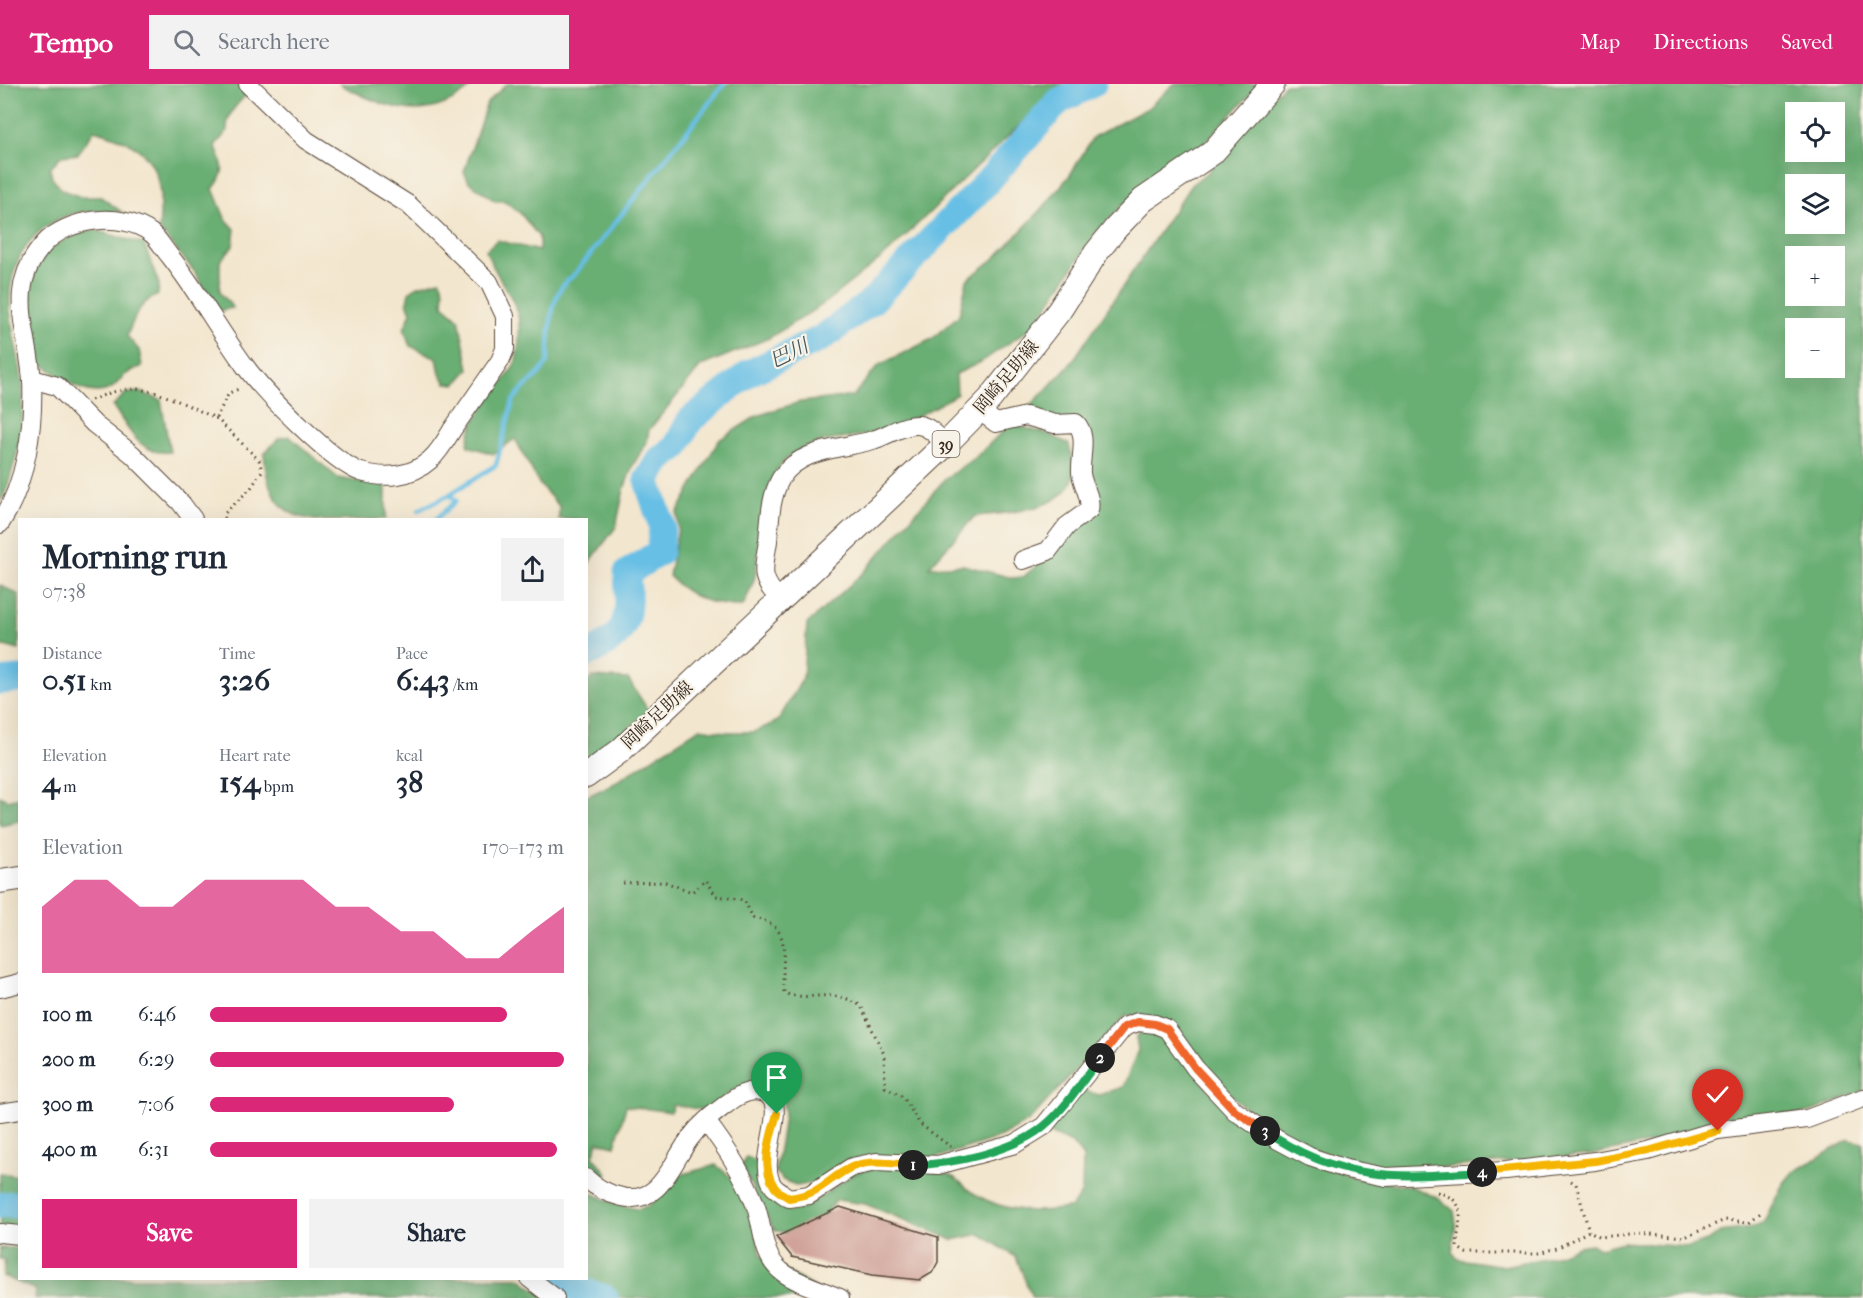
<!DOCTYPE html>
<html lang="en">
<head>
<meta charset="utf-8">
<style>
  body { margin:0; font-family:"IM FELL French Canon","Noto Serif JP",serif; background:#f2f2f3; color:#1f2937; height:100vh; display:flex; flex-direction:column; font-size:22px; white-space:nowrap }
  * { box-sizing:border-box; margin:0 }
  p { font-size:20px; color:#747a83 }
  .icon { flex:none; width:33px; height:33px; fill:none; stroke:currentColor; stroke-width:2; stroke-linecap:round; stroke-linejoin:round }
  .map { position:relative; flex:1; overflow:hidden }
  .details { position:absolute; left:18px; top:434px; width:570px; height:762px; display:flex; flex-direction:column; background:#fff; border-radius:0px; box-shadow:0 6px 24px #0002 }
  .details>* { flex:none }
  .tools { position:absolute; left:1785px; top:18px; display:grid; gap:12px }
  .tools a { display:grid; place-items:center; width:60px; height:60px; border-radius:0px; background:#fff; box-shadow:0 6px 24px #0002; font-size:30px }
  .pin { position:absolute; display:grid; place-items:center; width:51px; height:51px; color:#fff; margin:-62px -26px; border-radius:50% 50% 50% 0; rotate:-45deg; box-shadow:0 0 6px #0007 }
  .pin .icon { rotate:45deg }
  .km { position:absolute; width:30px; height:30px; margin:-15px; border-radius:50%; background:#222; color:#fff; font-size:16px; line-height:30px; text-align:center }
  .round { display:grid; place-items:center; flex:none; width:63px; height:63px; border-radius:0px; background:#f2f2f3 }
  .summary { display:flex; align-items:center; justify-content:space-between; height:102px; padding:0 24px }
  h1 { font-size:33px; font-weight:800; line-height:45px }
  .figures { display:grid; grid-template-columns:repeat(3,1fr); gap:9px; height:102px; padding:6px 24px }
  .figures div { display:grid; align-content:center }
  .figures b { font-size:30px; font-weight:800 }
  .figures small { font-size:16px; font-weight:400 }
  .figures p { font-size:16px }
  .chart { height:168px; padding:12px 24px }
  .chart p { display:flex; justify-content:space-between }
  .chart svg { width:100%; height:108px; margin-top:6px; fill:#db2777; opacity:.7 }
  .button { display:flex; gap:12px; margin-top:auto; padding:12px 24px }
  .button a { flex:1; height:69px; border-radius:0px; background:#db2777; color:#fff; font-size:24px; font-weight:800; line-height:69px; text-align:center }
  .button a+a { background:#f2f2f3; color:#1f2937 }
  ul { padding:0 24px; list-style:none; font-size:20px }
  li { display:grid; grid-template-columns:96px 72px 1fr; align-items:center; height:45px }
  li i { height:15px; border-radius:8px; background:#db2777 }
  header { display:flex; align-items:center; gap:36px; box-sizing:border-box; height:84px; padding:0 30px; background:#db2777; color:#fff }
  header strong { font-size:28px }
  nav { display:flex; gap:33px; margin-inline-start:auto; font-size:21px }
  .search { width:420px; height:54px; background:#f2f2f3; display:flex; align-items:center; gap:15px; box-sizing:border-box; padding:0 21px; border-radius:0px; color:#747a83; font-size:22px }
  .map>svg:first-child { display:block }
  .forest { fill:#69ae73; stroke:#526c48; stroke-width:1.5; fill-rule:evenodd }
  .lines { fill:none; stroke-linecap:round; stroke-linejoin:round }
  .stream { stroke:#68bfe5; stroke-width:4.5 }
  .river { stroke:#68bfe5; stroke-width:27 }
  .building { fill:#cd9c93 }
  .minor-casing { stroke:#574638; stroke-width:20 }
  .major-casing { stroke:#574638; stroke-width:26 }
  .path { stroke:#574638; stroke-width:3; stroke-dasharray:1.5 4.5; stroke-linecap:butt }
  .minor { stroke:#fff; stroke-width:18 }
  .major { stroke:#fff; stroke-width:24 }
  .split-1-casing { stroke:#fff; stroke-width:12 }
  .split-2-casing { stroke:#fff; stroke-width:12 }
  .split-3-casing { stroke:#fff; stroke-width:12 }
  .split-4-casing { stroke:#fff; stroke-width:12 }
  .split-5-casing { stroke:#fff; stroke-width:12 }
  .split-1 { stroke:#f5b400; stroke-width:8 }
  .split-2 { stroke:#22a559; stroke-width:8 }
  .split-3 { stroke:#f0652b; stroke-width:8 }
  .split-4 { stroke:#22a559; stroke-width:8 }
  .split-5 { stroke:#f5b400; stroke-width:8 }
  .labels { text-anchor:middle; stroke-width:4.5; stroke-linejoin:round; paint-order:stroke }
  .shield { fill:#f7f3e8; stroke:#73665b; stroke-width:1.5 }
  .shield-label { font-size:16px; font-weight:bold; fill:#3b2a1e }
  .street-label { font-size:18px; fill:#3b2a1e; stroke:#f7f3e8 }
  .water-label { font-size:20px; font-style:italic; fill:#48575a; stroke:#f7f3e8 }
</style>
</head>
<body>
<header>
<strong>Tempo</strong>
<div class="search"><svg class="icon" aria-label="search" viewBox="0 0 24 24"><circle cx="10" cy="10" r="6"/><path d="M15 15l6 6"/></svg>Search here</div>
<nav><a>Map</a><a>Directions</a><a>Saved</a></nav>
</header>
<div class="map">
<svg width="1863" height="1214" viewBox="0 0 1863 1214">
  <rect width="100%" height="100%" fill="#f7f3e8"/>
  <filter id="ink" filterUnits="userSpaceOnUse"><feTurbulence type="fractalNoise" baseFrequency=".0167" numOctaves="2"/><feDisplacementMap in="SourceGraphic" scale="12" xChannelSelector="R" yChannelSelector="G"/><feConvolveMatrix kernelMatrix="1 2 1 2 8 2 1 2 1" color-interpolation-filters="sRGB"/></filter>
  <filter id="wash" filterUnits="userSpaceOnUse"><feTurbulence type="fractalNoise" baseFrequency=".008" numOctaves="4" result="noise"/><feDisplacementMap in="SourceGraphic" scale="24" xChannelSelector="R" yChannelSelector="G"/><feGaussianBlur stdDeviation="1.35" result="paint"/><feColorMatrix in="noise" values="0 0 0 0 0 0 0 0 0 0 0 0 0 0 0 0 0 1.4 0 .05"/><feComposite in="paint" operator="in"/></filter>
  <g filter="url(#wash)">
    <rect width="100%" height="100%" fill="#f3e6ce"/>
    <g class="forest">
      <path d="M0 0H238L247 10C236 22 226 30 227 47L215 62C224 81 227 88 213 105L225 134 235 145 233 162 220 177V208L233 224 218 227 194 187 159 145C165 86 153 61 94 46L78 70 61 72 50 84 52 94 62 106 81 113H101L122 128C104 127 81 125 63 133 26 148 7 186 10 225 12 252 21 279 23 306 24 334 20 361 12 387 9 396 7 410 0 417Z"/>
      <path d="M339 0H474C430 43 387 25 339 0Z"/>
      <path d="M507 0H1072L1035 26 889 168 822 221 769 254 701 282 649 346 647 358 633 381 624 405 616 443 587 482 586 435H559V422L540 401 515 355 493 370 468 362C469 330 498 310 513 283 519 274 520 248 519 237 515 210 494 192 486 166L497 156 539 167V153L521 130 505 117H495L469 98 464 88 487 19Z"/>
      <path d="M1174 0H1260L1195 69 1124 120 1095 150 1034 242 981 278 956 290 957 310C931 325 906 340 878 348 840 358 794 351 773 393 758 425 761 459 755 492 753 502 747 513 743 522 713 522 689 514 669 492L678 445 677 429 719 356 757 332 800 318 853 312 879 281 932 255 959 231 967 196 995 174 1041 126 1070 91 1093 53 1148 24Z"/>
      <path d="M1285 0H1863V1007L1810 1028 1590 1071 1437 1084 1389 1083 1351 1079 1322 1070 1284 1049 1245 1024 1148 932 1126 931 1029 1037 1001 1053 935 1074 798 1102 783 1096 775 1088C777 1071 785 1038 784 1023 782 1000 763 993 744 1001 729 1006 719 1020 705 1026L673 1021 671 1028 626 1022 615 1062 598 1058 593 1072 608 1090 604 1097 586 1087V713L611 701 700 644 725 648H754L778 637 803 594 807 540 864 488 945 395 978 371 1010 340 1049 350 1069 360C1070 367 1073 375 1074 383 1077 427 1005 429 975 432L929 483 963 481 1013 494 1023 493 1054 467 1064 452 1089 436 1086 350 1025 328 1072 278 1191 101 1209 87 1223 65ZM1796 28H1834V68H1796ZM1796 100H1834V140H1796ZM1796 172H1834V212H1796ZM1796 244H1834V284H1796Z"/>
      <path d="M94 146 144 160 159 200 158 211C138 219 135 233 127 252L139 266 142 282C137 285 130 287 125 291 120 295 115 304 108 306 81 315 60 290 38 278 27 217 17 162 94 146Z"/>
      <path d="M440 196 444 206 443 221 459 235 469 285 456 300 446 299 440 290 437 274 410 262 404 245 411 228 407 218 409 208 418 202Z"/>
      <path d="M140 308 161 316 170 368C140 372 128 344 113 322L126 309Z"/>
      <path d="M289 352 338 394 386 402V435C322 435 269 453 264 370L279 354Z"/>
      <path d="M0 501 19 511V566L0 561Z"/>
      <path d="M593 593 628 595 648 626 587 684V598Z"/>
      <path d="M0 712 7 716 19 713V737L0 741Z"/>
      <path d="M1142 946H1153L1162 951 1236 1036 1354 1094 1410 1102 1438 1114 1454 1127 1456 1139 1452 1168 1458 1175 1504 1182 1555 1172 1578 1162 1591 1160 1600 1164 1623 1158 1689 1163 1707 1157 1720 1148 1752 1144 1763 1139 1783 1100 1793 1088 1849 1056 1863 1059V1214H1032L1016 1173 980 1150 953 1156 865 1120 837 1116 821 1135 791 1149 776 1147 771 1141 742 1082 746 1073 760 1078C787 1181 821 1090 876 1084 893 1082 939 1085 953 1093 961 1098 967 1105 975 1110 1003 1128 1040 1130 1072 1123L1082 1108 1083 1073 1072 1059 1046 1048 1083 1006 1099 1011 1123 1003 1138 966 1136 954Z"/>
      <path d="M716 1081 736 1097 755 1143 761 1172 832 1214H612L572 1194H586L587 1107 615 1120 637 1125 648 1122 679 1091Z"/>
      <path d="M0 1089 19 1092V1114L0 1113Z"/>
      <path d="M0 1127H19V1146L0 1144Z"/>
      <path d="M0 1164H19L20 1194H519L547 1214H35L36 1206 3 1192 5 1176 0 1175Z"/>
    </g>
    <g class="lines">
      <g class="stream">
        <path d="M419 426 449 411"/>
        <path d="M436 435 456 417 449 411 496 381 513 317C522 301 542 293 548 276 551 246 547 209 574 191L724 0"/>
      </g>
      <g class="river">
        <path d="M586 570C630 553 630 531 627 489L660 468 662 442 647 396 659 376 676 363 690 336 749 289 822 254 872 217 988 97 1059 17 1093 0"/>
        <path d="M0 597 20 595"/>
        <path d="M0 1121 20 1120"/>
        <path d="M564 1194 576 1205 605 1214"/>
      </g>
    </g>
    <g id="blocks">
      <path class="building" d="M840 1123 938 1153V1178L932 1189 920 1196 872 1191 792 1173 776 1153Z"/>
    </g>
  </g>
  <g filter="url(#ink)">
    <use href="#blocks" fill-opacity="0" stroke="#574638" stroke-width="1.5"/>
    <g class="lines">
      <defs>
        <g id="minor">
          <path d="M32 295 57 302 94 340 132 370 181 419 193 435"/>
          <path d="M979 326 996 339 1026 332 1055 340 1076 339C1088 351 1080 373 1081 389 1082 401 1092 413 1089 426L1067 442 1048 467 1023 476"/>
          <path d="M0 440C26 399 34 345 32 297 29 247 4 204 44 160 67 134 122 127 151 149 158 154 163 164 169 171 197 206 218 245 245 282 263 307 333 379 361 388 385 395 411 393 430 376 439 368 446 356 452 346 468 323 484 300 500 277L505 265V232L489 198 409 121 306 56 248 0"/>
          <path d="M780 515C758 495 764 484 768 457 770 436 770 413 781 394 800 364 842 365 873 356 886 352 902 341 916 341 928 340 938 353 946 360"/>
          <path d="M0 904 20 899"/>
          <path d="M0 1029 20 1026"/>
          <path d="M706 1037C726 1063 743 1089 755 1120 764 1143 761 1171 781 1187 794 1198 824 1207 840 1214"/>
          <path d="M586 1094C596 1104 608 1110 622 1113 661 1122 672 1077 691 1053 701 1039 715 1029 728 1019 737 1012 749 1005 761 1008 795 1016 753 1077 774 1103 778 1107 785 1111 789 1114L809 1111 852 1083 876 1078 938 1081 1015 1060 1044 1042 1124 943 1138 938 1155 940 1167 945 1195 984 1235 1027 1278 1056 1310 1073 1346 1085 1386 1093 1506 1087 1595 1077 1648 1067 1718 1046 1807 1035 1863 1014"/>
          <path d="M0 1149 20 1151"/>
          <path d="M529 1194 555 1214"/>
        </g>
        <g id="major">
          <path d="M586 692 620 667 946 360 990 315 1059 227 1096 169 1116 144 1143 116 1212 69 1273 0"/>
          <path d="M0 797 20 794"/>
        </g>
      </defs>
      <use href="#minor" class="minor-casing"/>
      <use href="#major" class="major-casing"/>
      <g class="path">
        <path d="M91 316C104 311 118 305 132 305 160 305 191 324 216 334L229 309 241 304"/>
        <path d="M216 334 259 376 262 387 251 404 224 430V435"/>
        <path d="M623 799 665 798 692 808 705 796 716 812 744 816 753 834C797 841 779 875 784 909 812 919 831 902 861 922L884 970 885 1003 903 1013 920 1040 951 1063"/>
        <path d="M1571 1097 1576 1100 1589 1147"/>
        <path d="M1437 1108C1472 1118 1457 1138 1457 1163L1466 1169H1538L1557 1164 1589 1147 1601 1153 1639 1149 1685 1153 1725 1136 1749 1138 1763 1127"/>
      </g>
      <use href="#minor" class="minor"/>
      <use href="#major" class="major"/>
    </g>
  </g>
  <g class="lines" filter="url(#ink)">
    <defs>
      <path id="split-1" d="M777 1030C771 1051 760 1081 774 1102 776 1107 785 1111 789 1114 823 1110 826 1095 852 1083 871 1075 893 1080 913 1081"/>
      <path id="split-2" d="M913 1081C950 1081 1015 1067 1044 1042 1066 1024 1083 996 1100 974"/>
      <path id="split-3" d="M1100 974 1124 943 1138 938 1155 940 1167 945 1195 984 1235 1027 1265 1047"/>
      <path id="split-4" d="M1265 1047C1340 1098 1395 1094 1482 1088"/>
      <path id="split-5" d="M1482 1088 1595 1077 1648 1067 1718 1047"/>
    </defs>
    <use href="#split-1" class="split-1-casing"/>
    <use href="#split-2" class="split-2-casing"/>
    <use href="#split-3" class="split-3-casing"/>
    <use href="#split-4" class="split-4-casing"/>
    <use href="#split-5" class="split-5-casing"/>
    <use href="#split-1" class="split-1"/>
    <use href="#split-2" class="split-2"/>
    <use href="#split-3" class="split-3"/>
    <use href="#split-4" class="split-4"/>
    <use href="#split-5" class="split-5"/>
  </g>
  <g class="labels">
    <rect class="shield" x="932.5" y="347" width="27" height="26" rx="4.5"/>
    <g class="shield-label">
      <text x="946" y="366">39</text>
    </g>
    <g class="street-label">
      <text transform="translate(1006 293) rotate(-50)" y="6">岡崎足助線</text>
      <text transform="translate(657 631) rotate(-43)" y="6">岡崎足助線</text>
    </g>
    <g class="water-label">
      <text transform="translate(789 269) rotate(-26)" y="7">巴川</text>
    </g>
  </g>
</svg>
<div class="tools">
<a><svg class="icon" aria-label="locate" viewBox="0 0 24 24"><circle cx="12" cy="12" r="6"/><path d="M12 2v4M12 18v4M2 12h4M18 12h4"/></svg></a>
<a><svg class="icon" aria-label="layers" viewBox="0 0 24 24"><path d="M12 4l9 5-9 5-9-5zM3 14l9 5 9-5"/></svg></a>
<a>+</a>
<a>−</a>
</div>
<div class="pin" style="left:777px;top:1030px;background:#1e9e55"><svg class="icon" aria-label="arrive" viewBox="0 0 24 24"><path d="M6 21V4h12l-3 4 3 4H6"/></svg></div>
<div class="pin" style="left:1718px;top:1047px;background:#d93025"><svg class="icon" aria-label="check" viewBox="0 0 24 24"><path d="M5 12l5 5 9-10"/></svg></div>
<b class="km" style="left:913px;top:1081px">1</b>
<b class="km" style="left:1100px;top:974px">2</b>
<b class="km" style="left:1265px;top:1047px">3</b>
<b class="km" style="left:1482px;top:1088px">4</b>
<section class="details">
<div class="summary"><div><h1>Morning run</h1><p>07:38</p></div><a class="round"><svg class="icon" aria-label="share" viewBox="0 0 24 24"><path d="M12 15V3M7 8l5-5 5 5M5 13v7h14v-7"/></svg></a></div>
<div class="figures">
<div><p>Distance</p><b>0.51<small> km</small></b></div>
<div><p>Time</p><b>3:26</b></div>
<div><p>Pace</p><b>6:43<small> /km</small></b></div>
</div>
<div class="figures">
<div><p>Elevation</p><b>4<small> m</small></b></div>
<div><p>Heart rate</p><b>154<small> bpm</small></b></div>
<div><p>kcal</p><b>38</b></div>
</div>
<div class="chart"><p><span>Elevation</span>170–173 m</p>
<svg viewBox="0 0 160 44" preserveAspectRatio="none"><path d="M0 44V17L10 6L20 6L30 17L40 17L50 6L60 6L70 6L80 6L90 17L100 17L110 27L120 27L130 38L140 38L150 27L160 17V44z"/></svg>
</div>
<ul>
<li><b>100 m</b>6:46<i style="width:84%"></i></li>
<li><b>200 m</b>6:29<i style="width:100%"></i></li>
<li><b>300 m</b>7:06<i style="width:69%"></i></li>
<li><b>400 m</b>6:31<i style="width:98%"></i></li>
</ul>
<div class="button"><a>Save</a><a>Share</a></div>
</section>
</div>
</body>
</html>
